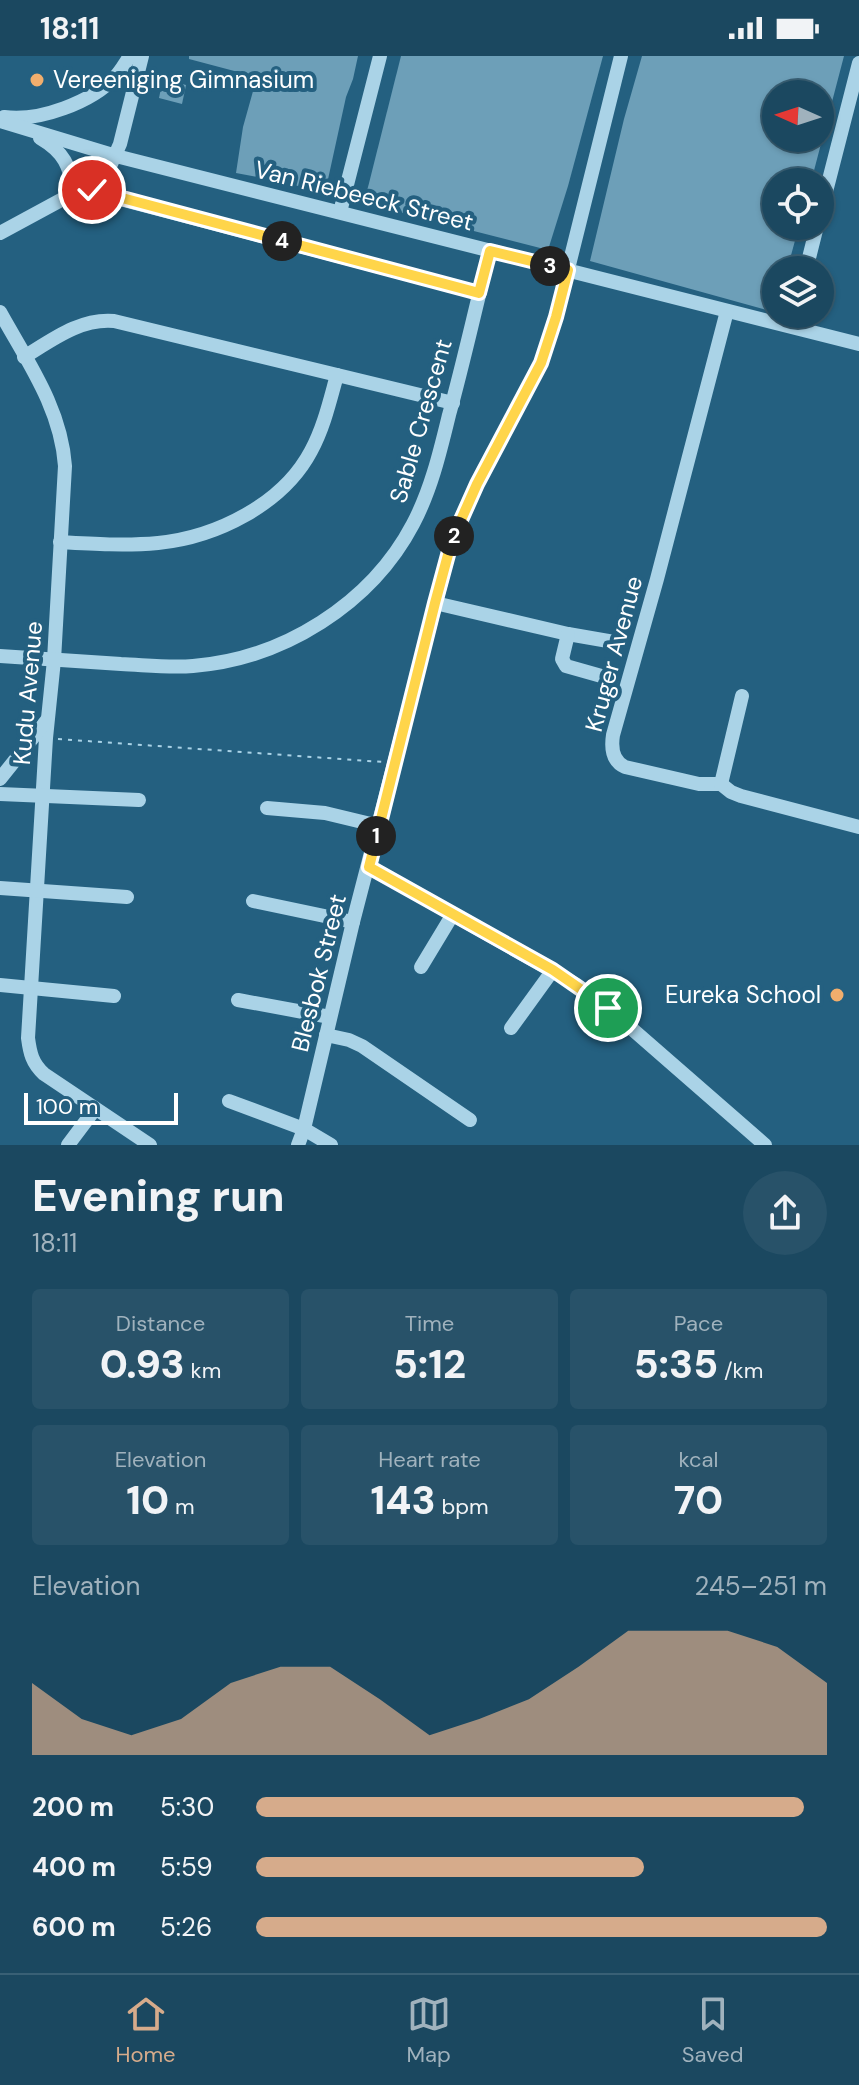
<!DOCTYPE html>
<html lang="en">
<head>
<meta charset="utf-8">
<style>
  body { margin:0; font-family:"DM Sans",sans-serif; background:#285269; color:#f1f3f6; height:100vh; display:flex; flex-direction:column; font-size:30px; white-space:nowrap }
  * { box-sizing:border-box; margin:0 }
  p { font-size:26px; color:#a0b2bd }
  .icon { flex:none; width:44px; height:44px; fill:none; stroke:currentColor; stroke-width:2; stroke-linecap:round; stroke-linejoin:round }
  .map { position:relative; height:1089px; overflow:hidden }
  .drawer { display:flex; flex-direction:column; background:#1b4860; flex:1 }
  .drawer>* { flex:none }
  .needle { width:52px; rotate:273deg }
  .controls { position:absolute; left:762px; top:24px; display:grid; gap:16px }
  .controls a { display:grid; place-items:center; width:72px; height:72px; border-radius:50%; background:#1b4860; box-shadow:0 2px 6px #0004,0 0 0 2px #396075; font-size:40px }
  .scale { position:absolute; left:24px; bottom:20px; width:154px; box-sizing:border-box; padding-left:8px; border:4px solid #fff; border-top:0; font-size:22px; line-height:28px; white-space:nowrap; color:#fff; -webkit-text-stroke:6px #246080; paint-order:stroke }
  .pin { position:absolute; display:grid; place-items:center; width:68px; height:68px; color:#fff; margin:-34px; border:4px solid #fff; border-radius:50%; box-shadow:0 2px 8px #0007 }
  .km { position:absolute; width:40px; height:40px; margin:-20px; border-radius:50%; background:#222; color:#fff; font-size:22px; line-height:40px; text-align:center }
  .round { display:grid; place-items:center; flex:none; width:84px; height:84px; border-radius:42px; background:#285269 }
  .summary { display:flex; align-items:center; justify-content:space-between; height:136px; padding:0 32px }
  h1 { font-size:44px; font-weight:800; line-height:60px }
  .metrics { display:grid; grid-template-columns:repeat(3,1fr); gap:12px; height:136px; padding:8px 32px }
  .metrics div { display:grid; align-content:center; border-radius:8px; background:#285269; text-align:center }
  .metrics b { font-size:40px; font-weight:800 }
  .metrics small { font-size:22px; font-weight:400 }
  .metrics p { font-size:22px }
  .chart { height:224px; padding:16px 32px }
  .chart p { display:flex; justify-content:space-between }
  .chart svg { width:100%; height:144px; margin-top:8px; fill:#d6ab8b; opacity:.7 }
  ul { padding:0 32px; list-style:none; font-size:26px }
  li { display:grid; grid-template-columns:128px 96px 1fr; align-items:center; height:60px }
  li i { height:20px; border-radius:10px; background:#d6ab8b }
  .status { display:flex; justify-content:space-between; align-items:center; height:56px; padding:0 40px; background:#1b4860; direction:ltr }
  .status svg { height:22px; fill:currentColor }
  .menu { display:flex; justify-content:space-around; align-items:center; height:112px; border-top:2px solid #396075; background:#1b4860; font-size:22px; color:#a0b2bd }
  .menu a { display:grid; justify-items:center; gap:4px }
  .menu .on { color:#d6ab8b }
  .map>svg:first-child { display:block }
  .building { fill:#6d9fb8; fill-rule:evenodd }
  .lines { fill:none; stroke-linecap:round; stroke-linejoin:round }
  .path { stroke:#aad3e7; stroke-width:2; stroke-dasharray:4 6; stroke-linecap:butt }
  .minor { stroke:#aad3e7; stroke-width:14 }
  .route-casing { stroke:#fff; stroke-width:16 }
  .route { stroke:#ffd54a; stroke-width:10 }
  .poi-dot { fill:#f1ae6d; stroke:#246080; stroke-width:3 }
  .labels { text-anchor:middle; stroke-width:8; stroke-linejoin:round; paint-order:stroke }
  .poi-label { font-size:24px; fill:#fff; stroke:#246080; text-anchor:start }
  .street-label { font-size:24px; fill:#fff; stroke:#246080 }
</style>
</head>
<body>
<div class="status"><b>18:11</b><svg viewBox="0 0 49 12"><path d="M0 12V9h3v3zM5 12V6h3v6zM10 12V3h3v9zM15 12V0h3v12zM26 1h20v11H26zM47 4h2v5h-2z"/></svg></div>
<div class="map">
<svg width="859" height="1089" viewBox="0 0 859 1089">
  <rect width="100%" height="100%" fill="#246080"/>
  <g class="building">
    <path d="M189 0H358L353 23 346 41 325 137 279 125 236 117 243 71 257 21 189 3Z"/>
    <path d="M401 0H603L568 130 548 194 364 147Z"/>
    <path d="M642 0H844L811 126H776V170H799L787 214H776L774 256 590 205 624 63ZM776 38H820V82H776Z"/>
    <path d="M163 23 186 29 182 48 159 42Z"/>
  </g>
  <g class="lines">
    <path class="path" d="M58 683 383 706"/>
    <g class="minor">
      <path d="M4 61C39 66 92 46 115 21 121 15 125 7 130 0"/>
      <path d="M0 65 116 100 859 288"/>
      <path d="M40 82C64 96 70 110 74 136"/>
      <path d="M85 131 105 139 479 237"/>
      <path d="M340 156 380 0"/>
      <path d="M820 159 859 7"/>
      <path d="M0 177 85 131 108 115 120 88 142 0"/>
      <path d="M806 214 817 170"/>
      <path d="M727 255 657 523 613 679C611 692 612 705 625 711L699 728H721L731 736 741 740 859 771"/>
      <path d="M0 256C27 305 61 352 65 410L54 604 46 682 28 982C30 997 32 1007 44 1018L150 1089"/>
      <path d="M24 301C52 284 80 262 114 265L453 347"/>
      <path d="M60 486C93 488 126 490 158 487 217 481 283 448 311 395 324 371 330 344 337 319"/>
      <path d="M435 547 568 578 614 586"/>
      <path d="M568 578 562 603 566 610 612 623"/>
      <path d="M0 600C40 603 81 605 121 608 145 609 169 612 193 610 283 603 371 548 413 468 431 434 440 396 449 359 464 305 476 249 490 195"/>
      <path d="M0 723 47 664"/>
      <path d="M721 728 742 640"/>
      <path d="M0 738 139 744"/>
      <path d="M267 752 325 757 379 770"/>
      <path d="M369 811 577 929 608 952 765 1089"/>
      <path d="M0 832 127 841"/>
      <path d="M253 845 353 866"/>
      <path d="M421 911 453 858"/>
      <path d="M0 929 114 940"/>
      <path d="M238 944 330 961"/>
      <path d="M511 972 553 914"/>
      <path d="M326 979 349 984 362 990 470 1064"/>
      <path d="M229 1045 304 1073 331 1089"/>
      <path d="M68 1089 95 1053"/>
      <path d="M298 1089 304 1073 353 866 452 484 477 428 541 307 556 261 621 0"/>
    </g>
  </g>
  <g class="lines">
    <defs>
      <path id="route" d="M92 134 479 237 490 195 568 214 556 261 541 307 477 428 452 484 435 547 369 811 553 914 608 952"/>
    </defs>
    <use href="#route" class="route-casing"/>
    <use href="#route" class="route"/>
  </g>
  <g class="poi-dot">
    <circle cx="37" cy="24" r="8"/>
    <circle cx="837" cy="939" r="8"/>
  </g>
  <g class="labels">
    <g class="poi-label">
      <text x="53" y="32">Vereeniging Gimnasium</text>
      <text x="821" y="947" text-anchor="end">Eureka School</text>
    </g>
    <g class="street-label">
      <text transform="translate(364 140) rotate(14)" y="8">Van Riebeeck Street</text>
      <text transform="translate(421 365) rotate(-74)" y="8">Sable Crescent</text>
      <text transform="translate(614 598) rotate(-75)" y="8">Kruger Avenue</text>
      <text transform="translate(28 637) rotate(-85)" y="8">Kudu Avenue</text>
      <text transform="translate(319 917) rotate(-76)" y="8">Blesbok Street</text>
    </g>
  </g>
</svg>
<div class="controls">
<a><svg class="needle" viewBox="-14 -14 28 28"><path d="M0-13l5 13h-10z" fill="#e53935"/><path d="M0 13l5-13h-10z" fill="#a0b2bd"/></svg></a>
<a><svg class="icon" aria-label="locate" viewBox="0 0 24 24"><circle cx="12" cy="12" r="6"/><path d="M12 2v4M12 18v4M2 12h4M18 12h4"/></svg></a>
<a><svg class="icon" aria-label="layers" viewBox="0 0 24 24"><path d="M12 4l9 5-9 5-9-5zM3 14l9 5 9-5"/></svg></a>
</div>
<div class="scale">100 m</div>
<div class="pin" style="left:608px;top:952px;background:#1e9e55"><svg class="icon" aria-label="arrive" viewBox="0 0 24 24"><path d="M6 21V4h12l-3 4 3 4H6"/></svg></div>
<div class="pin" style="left:92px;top:134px;background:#d93025"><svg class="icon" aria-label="check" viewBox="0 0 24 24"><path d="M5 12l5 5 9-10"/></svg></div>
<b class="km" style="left:376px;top:780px">1</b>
<b class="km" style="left:454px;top:480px">2</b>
<b class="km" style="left:550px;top:210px">3</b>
<b class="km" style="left:282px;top:185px">4</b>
</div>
<section class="drawer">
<div class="summary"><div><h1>Evening run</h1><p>18:11</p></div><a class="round"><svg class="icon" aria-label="share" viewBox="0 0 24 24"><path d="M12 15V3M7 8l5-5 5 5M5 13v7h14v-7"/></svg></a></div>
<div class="metrics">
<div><p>Distance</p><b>0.93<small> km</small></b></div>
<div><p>Time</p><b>5:12</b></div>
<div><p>Pace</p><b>5:35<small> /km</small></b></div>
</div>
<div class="metrics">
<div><p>Elevation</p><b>10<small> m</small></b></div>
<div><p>Heart rate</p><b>143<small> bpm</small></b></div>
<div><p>kcal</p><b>70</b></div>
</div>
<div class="chart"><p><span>Elevation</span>245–251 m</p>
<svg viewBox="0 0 160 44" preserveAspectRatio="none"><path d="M0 44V22L10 33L20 38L30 33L40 22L50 17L60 17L70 27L80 38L90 33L100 27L110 17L120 6L130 6L140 6L150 11L160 22V44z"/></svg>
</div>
<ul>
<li><b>200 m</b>5:30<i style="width:96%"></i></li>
<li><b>400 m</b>5:59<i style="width:68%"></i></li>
<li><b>600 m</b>5:26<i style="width:100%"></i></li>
</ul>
</section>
<nav class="menu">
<a class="on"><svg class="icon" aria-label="home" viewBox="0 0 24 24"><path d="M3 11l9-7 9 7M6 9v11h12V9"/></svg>Home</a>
<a><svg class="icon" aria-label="map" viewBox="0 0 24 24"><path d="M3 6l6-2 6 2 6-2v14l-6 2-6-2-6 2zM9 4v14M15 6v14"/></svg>Map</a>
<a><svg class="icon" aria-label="saved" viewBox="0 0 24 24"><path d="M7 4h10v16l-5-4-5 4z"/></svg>Saved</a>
</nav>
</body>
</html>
